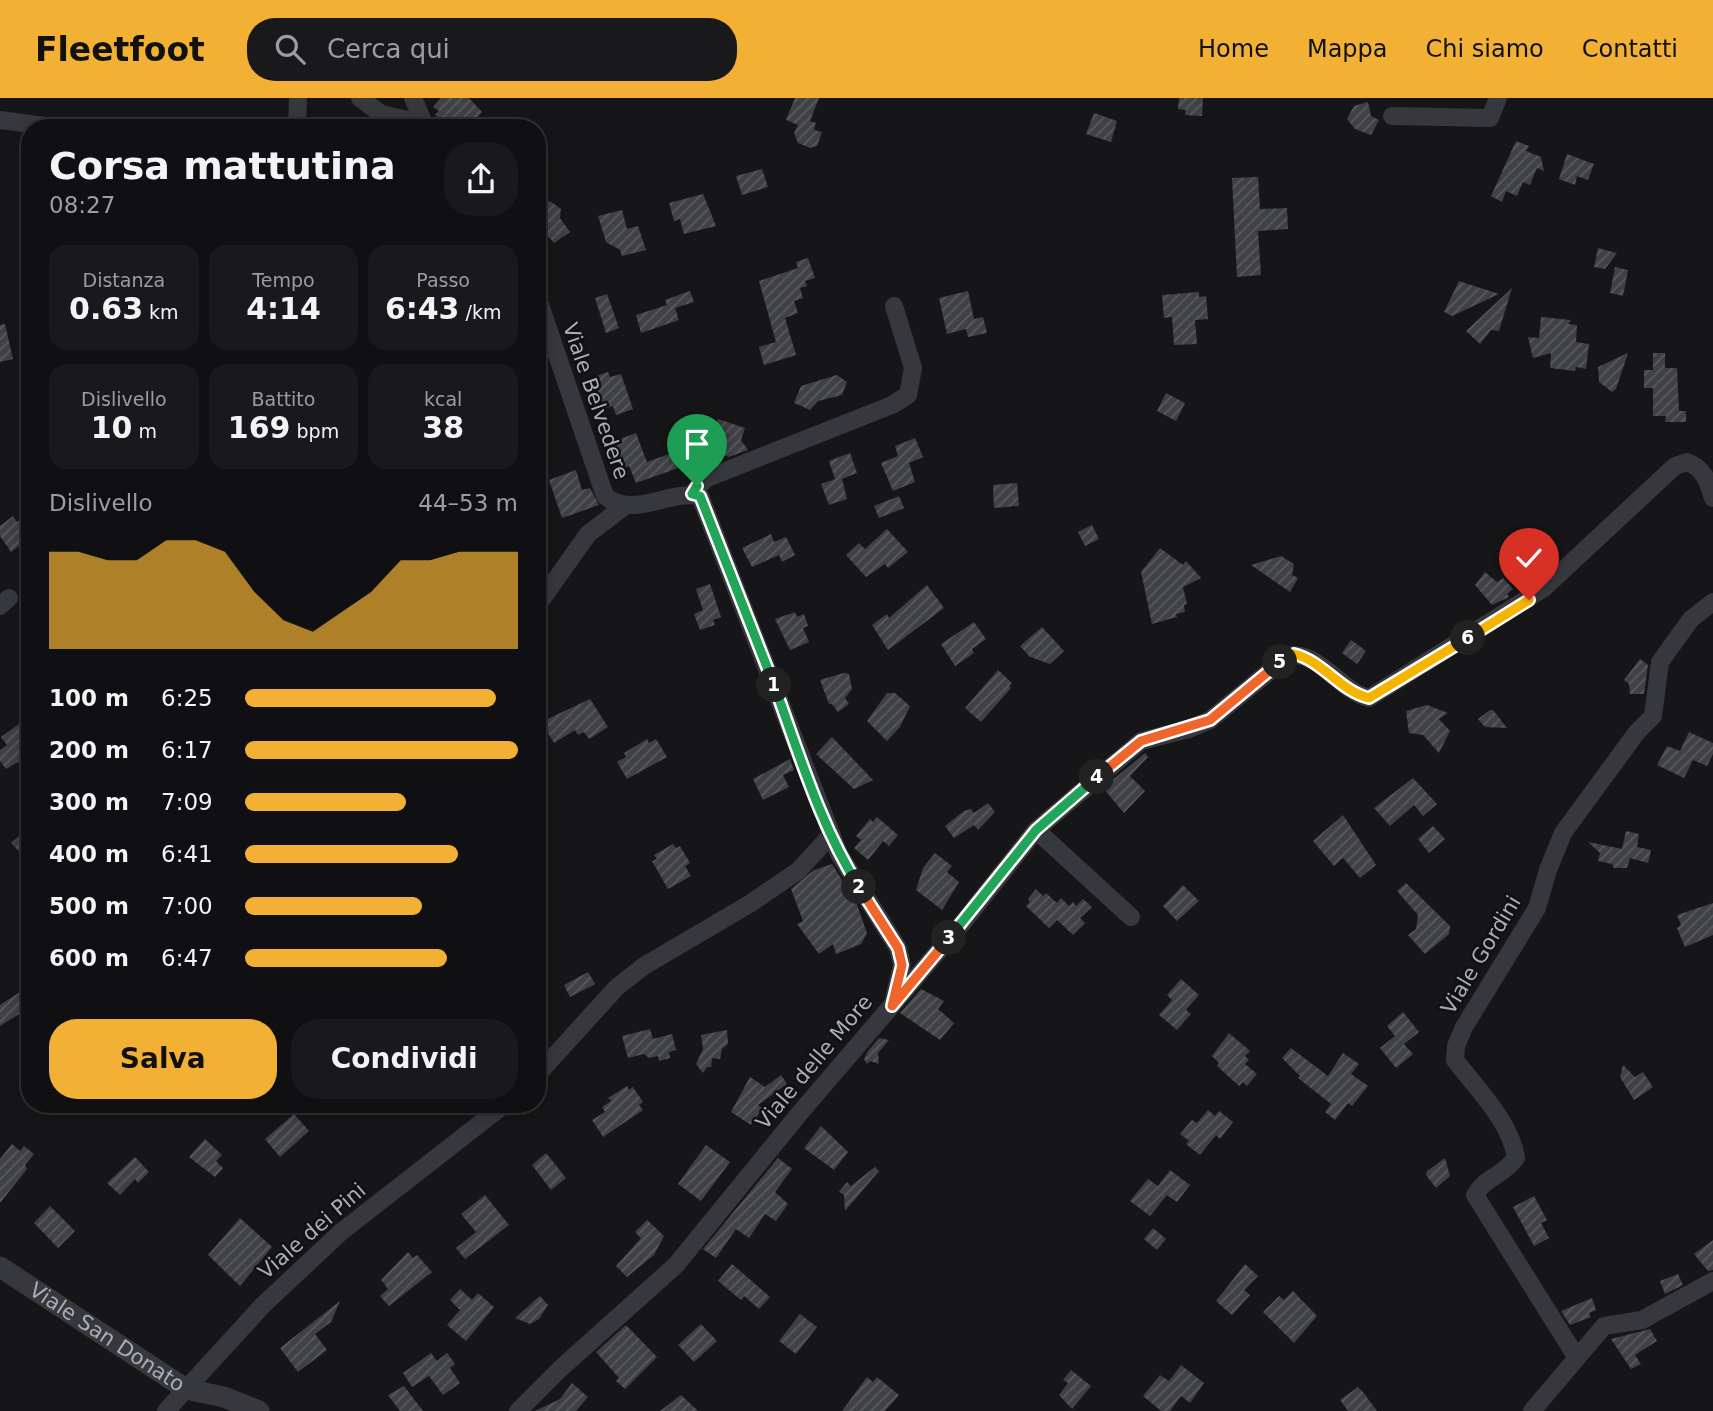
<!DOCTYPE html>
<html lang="it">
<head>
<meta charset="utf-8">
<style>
  body { margin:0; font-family:"DejaVu Sans",sans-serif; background:#19191b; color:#f1f3f6; height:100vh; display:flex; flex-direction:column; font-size:26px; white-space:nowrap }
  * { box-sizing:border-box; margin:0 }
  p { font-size:23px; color:#9c9d9f }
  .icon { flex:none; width:38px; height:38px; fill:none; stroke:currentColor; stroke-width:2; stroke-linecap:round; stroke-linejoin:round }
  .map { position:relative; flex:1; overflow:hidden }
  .details { position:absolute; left:21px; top:21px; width:525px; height:994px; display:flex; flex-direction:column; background:#101012; border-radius:28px; box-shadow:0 4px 18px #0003,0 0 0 2px #303032 }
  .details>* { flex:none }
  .pin { position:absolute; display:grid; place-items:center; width:60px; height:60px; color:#fff; margin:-72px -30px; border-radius:50% 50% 50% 0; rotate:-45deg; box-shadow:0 0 7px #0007 }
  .pin .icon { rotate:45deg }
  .km { position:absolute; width:35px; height:35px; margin:-18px; border-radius:50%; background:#222; color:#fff; font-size:19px; line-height:35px; text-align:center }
  .round { display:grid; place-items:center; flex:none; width:74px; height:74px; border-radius:28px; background:#19191b }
  .headline { display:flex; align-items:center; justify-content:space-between; height:119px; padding:0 28px }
  h1 { font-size:38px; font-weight:600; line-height:52px }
  .figures { display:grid; grid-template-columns:repeat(3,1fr); gap:10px; height:119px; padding:7px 28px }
  .figures div { display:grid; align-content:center; border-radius:18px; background:#19191b; text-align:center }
  .figures b { font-size:30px; font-weight:600 }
  .figures small { font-size:19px; font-weight:400 }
  .figures p { font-size:19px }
  .chart { height:196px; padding:14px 28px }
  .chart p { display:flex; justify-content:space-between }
  .chart svg { width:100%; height:126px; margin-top:7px; fill:#f2b134; opacity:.7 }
  .button { display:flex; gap:14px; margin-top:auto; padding:14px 28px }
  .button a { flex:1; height:80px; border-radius:28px; background:#f2b134; color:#111; font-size:28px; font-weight:600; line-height:80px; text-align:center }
  .button a+a { background:#19191b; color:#f1f3f6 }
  ul { padding:0 28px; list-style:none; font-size:23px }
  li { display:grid; grid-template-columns:112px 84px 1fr; align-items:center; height:52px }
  li i { height:18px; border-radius:9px; background:#f2b134 }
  header { display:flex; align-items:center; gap:42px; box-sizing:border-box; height:98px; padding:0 35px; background:#f2b134; color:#111 }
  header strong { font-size:33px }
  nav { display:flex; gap:38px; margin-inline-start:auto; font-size:24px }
  .search { width:490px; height:63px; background:#19191b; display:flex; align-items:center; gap:18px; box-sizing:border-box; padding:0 24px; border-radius:28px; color:#9c9d9f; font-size:26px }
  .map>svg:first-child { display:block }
  .building { fill:url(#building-hatch) }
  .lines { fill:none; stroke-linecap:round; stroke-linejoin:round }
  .minor { stroke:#37383d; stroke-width:18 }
  .tertiary { stroke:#37383d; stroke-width:21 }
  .split-1-casing { stroke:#fff; stroke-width:14 }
  .split-2-casing { stroke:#fff; stroke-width:14 }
  .split-3-casing { stroke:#fff; stroke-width:14 }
  .split-4-casing { stroke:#fff; stroke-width:14 }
  .split-5-casing { stroke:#fff; stroke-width:14 }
  .split-6-casing { stroke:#fff; stroke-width:14 }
  .split-7-casing { stroke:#fff; stroke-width:14 }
  .split-1 { stroke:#22a559; stroke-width:9 }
  .split-2 { stroke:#22a559; stroke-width:9 }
  .split-3 { stroke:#f0652b; stroke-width:9 }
  .split-4 { stroke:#22a559; stroke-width:9 }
  .split-5 { stroke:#f0652b; stroke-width:9 }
  .split-6 { stroke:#f5b400; stroke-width:9 }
  .split-7 { stroke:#f5b400; stroke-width:9 }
  .labels { text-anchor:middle; stroke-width:5; stroke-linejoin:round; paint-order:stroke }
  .street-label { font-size:21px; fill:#a8adb8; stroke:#111113 }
</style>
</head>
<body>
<header>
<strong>Fleetfoot</strong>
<div class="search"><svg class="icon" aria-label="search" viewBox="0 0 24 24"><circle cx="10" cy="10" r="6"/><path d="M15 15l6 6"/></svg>Cerca qui</div>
<nav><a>Home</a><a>Mappa</a><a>Chi siamo</a><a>Contatti</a></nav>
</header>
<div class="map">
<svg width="1713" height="1313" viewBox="0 0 1713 1313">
  <defs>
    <pattern id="building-hatch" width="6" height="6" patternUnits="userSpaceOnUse" patternTransform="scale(1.75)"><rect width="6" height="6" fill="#404145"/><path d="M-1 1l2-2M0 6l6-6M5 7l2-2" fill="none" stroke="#595a5e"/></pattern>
  </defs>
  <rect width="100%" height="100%" fill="#161618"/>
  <g class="building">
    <path d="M441 0H469L482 14 469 30H462L450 20 445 25 435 17 439 13 433 9Z"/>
    <path d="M795 0H819L810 23 816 25 814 32 822 34 817 48 810 50 798 45 794 35 798 27 786 22Z"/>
    <path d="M1179 0H1203L1202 18 1185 17 1186 12 1178 11Z"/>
    <path d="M1368 4 1371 18 1379 22 1371 37 1355 31 1347 21 1354 8Z"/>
    <path d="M1094 15 1117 23 1111 44 1086 36Z"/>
    <path d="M1516 43 1529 48 1526 53 1541 59 1544 73 1537 70 1530 87 1523 84 1517 98 1506 93 1502 104 1491 98Z"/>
    <path d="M1567 56 1594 66 1588 82 1577 78 1575 87 1559 81Z"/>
    <path d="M762 71 768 89 742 97 736 78Z"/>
    <path d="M1258 79 1260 111 1287 110 1288 131 1258 133 1261 177 1237 179 1232 80Z"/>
    <path d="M703 96 716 128 684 136 680 121 674 123 669 105Z"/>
    <path d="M550 103 561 111 560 120 570 134 554 145 537 126V112Z"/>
    <path d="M622 112 627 131 638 128 646 152 622 158 620 152 606 144 598 118Z"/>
    <path d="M1598 150 1617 155 1605 171 1594 169Z"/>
    <path d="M808 160 815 180 805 183 807 188 800 190 803 200 794 203 798 215 785 220 796 257 764 267 759 249 776 244 759 183 798 170 796 164Z"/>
    <path d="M1615 169 1628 172 1623 198 1610 195Z"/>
    <path d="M1459 183 1499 196 1452 218 1444 214Z"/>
    <path d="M1512 190 1499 233 1491 232 1480 246 1466 233Z"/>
    <path d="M690 193 694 204 675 210 679 222 641 235 636 217 667 207 665 202Z"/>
    <path d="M968 193 974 221 983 219 987 235 968 239 966 231 947 236 939 200Z"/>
    <path d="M1199 194V199L1206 198 1208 221 1195 222 1197 246 1174 247 1172 219 1164 220 1162 197Z"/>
    <path d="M607 196 619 230 606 235 595 200Z"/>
    <path d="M1541 219 1571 222 1568 226 1577 227 1576 244 1589 246 1586 271 1576 269 1575 273 1550 270 1551 255 1533 260 1528 239 1539 240Z"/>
    <path d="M5 226 13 261 0 264V227Z"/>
    <path d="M1628 255 1616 291 1612 294 1599 284 1598 269Z"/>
    <path d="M1653 255H1665V270H1677L1679 313H1686V324H1665L1666 318H1653V290H1644V272H1653Z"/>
    <path d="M608 274 610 279 621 276 633 311 616 317 613 308 604 311 593 279Z"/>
    <path d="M837 277 847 284 842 297 818 303 810 312 794 305 801 288Z"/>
    <path d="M1166 295 1185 305 1176 323 1157 313Z"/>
    <path d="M718 321 745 330 741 342 748 352 729 359 705 349 699 368 682 374 681 369 636 385 629 368 621 371 613 347 621 344 620 341 636 335 647 364 697 346 693 331 714 335Z"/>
    <path d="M915 340 923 359 909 365 915 384 893 393 881 365 898 358 895 348Z"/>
    <path d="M850 355 857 375 842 381 847 401 829 407 821 386 835 381 829 363Z"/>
    <path d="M576 372 582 392 590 390 599 407 562 420 549 382Z"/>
    <path d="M1017 385 1019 408 994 410 993 387Z"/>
    <path d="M899 398 904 410 879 420 874 408Z"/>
    <path d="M13 418 17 424 25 418 30 425V440L11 454 0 438V428Z"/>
    <path d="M1092 427 1099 441 1085 448 1078 434Z"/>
    <path d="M887 431 908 454 888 470 885 466 866 479 846 457 859 445 865 451Z"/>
    <path d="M771 436 774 444 786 439 795 457 782 464 779 457 752 469 742 450Z"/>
    <path d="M1160 450 1183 467 1186 463 1201 480 1183 489 1187 506 1184 507 1185 514 1176 516 1177 519 1152 526 1141 474Z"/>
    <path d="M1281 458 1294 466 1292 477 1298 480 1290 494 1251 467Z"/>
    <path d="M1485 474 1497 484 1503 480 1513 491 1507 496 1509 499 1492 507 1475 487Z"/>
    <path d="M710 486 721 519 713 522 715 527 700 532 694 516 703 512 696 491Z"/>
    <path d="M927 487 944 510 888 552 872 527 887 516 889 520Z"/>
    <path d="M795 514 797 519 804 516 808 528 803 530 809 544 790 552 775 521Z"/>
    <path d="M974 524 986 541 972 551 974 555 955 568 941 546Z"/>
    <path d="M1042 529 1064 553 1050 566 1030 559 1020 548Z"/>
    <path d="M1351 542 1366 553 1357 566 1342 555Z"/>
    <path d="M1640 561 1648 567 1644 596H1630L1629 586 1624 582Z"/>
    <path d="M998 572 1012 585 1009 588 1011 590 981 624 965 610Z"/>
    <path d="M844 575 849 576 852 591 845 600 849 606 838 614 832 606H829L820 582Z"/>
    <path d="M887 595H895L910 608 900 629 887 643 867 623Z"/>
    <path d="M590 601 608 629 589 641 584 634 578 637 575 632 554 645 541 624Z"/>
    <path d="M1427 607 1448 615 1439 621 1450 633 1439 655 1423 637 1409 635 1406 613Z"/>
    <path d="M1490 612H1493L1507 630 1485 629 1478 621Z"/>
    <path d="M30 618V657L6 671 0 663V652L7 647 1 639Z"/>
    <path d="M1689 634 1713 645V656L1707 668 1693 662 1684 680 1657 667 1667 648 1680 653Z"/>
    <path d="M832 639 873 682 854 691 816 656Z"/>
    <path d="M647 641 649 645 656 641 667 659 627 681 617 664 626 659 624 655Z"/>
    <path d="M1145 655 1148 659 1130 678 1145 693 1124 715 1103 690Z"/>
    <path d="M790 661 794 672 783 677 789 689 763 702 753 681Z"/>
    <path d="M1413 680 1437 706 1423 718 1414 707 1390 728 1374 710Z"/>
    <path d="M988 705 995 714 978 732 974 727 954 740 945 728 964 713 971 711 974 715Z"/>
    <path d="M1343 717 1376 767 1360 780 1343 760 1334 768 1313 743Z"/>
    <path d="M877 719 898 737 889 748 883 743 868 762 854 750 861 742 856 738 870 721 873 724Z"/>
    <path d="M1433 728 1445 741 1429 755 1418 741Z"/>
    <path d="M30 729V765L11 745Z"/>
    <path d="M1626 733 1639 736 1637 749 1651 752 1648 765 1630 760 1627 770H1614L1612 766 1598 763 1600 755 1588 744 1622 751Z"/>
    <path d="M673 746 676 750 680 748 690 765 685 768 691 778 668 791 652 763 657 761 654 757Z"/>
    <path d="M935 755 952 768 947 774 959 784 942 812 916 792 923 770Z"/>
    <path d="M832 766 856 804 867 835 861 846 836 856 833 846 819 856 797 826 803 823 791 791 814 772Z"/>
    <path d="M1406 785 1450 828 1449 836 1425 856 1408 837 1416 831 1418 817 1397 793Z"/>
    <path d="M1183 787 1199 803 1177 823 1163 808Z"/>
    <path d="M1036 791 1043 798 1046 795 1057 805 1061 800 1069 808 1073 804 1076 808 1083 801 1092 809 1080 820 1085 825 1073 837 1057 822 1049 830 1026 808 1030 804 1028 801Z"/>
    <path d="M1713 805V837L1685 849 1677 830 1681 827 1677 817Z"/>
    <path d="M588 874 595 886 570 899 564 887Z"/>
    <path d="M1181 881 1199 897 1186 912 1191 916 1177 932 1159 917 1172 902 1167 897Z"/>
    <path d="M921 891 944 903 938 911 954 925 940 942 900 915Z"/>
    <path d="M20 894 30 909 0 928V907Z"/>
    <path d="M1403 914 1419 934 1404 946 1413 956 1396 970 1380 950 1395 938 1387 928Z"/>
    <path d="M650 931 653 941 672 936 676 952 669 954 670 960 659 963 658 958 649 960 644 956 628 960 622 938Z"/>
    <path d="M727 932 728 946 722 951 720 961 712 960 711 969H707L703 975 696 966 703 951 701 937Z"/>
    <path d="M1229 935 1250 953 1245 958 1249 962 1245 966 1257 976 1247 988 1243 984 1239 988 1217 968 1219 965 1212 958Z"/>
    <path d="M879 940 889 942 878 955 879 966 870 963 867 966 864 961 868 953Z"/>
    <path d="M1291 950 1328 978 1343 955 1359 966 1351 976 1368 988 1352 1008 1348 1005 1335 1022 1325 1014 1331 1006 1298 980 1300 978 1282 960Z"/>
    <path d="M1623 967 1635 979 1643 974 1653 989 1634 1002 1620 979Z"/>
    <path d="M781 977 787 986 758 1007 762 1010 751 1027 731 1014 750 979 765 989Z"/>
    <path d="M627 988 629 992 633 989 643 1004 639 1007 643 1012 603 1039 592 1022 605 1014 602 1009 611 1003 608 1000Z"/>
    <path d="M1208 1012 1215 1018 1219 1013 1233 1024 1220 1041 1216 1037 1200 1057 1186 1046 1189 1043 1180 1036 1192 1022 1197 1025Z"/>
    <path d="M294 1016 309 1033 280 1059 265 1041Z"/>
    <path d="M821 1028 848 1054 834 1072 804 1050Z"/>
    <path d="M205 1041 222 1057 216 1063 223 1070 215 1079 189 1059Z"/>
    <path d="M12 1046 20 1053 24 1048 34 1056 25 1067 27 1071 0 1105V1061Z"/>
    <path d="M706 1047 730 1064 701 1103 678 1086Z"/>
    <path d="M546 1055 566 1080 551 1092 532 1067Z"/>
    <path d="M135 1059 149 1074 138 1085 135 1081 120 1097 107 1085Z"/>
    <path d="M778 1060 792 1071 775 1094 788 1106 776 1123 765 1116 749 1140 736 1131 716 1160 703 1151Z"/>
    <path d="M1445 1060 1450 1078 1436 1090 1426 1077 1427 1073Z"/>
    <path d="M875 1069 879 1073 845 1113 844 1097 839 1094 847 1084 851 1088Z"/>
    <path d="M1170 1072 1190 1087 1177 1104 1167 1097 1150 1118 1130 1103 1148 1081 1158 1088Z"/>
    <path d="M485 1097 509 1127 465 1161 456 1150 476 1134 461 1116Z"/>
    <path d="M1534 1098 1547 1122 1541 1125 1549 1140 1534 1148 1513 1109Z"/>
    <path d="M50 1108 75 1133 58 1150 34 1125Z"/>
    <path d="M240 1120 272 1149 240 1188 208 1157Z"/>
    <path d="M647 1122 664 1138 654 1157 627 1179 616 1168 641 1140 635 1134Z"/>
    <path d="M1153 1130 1166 1141 1157 1152 1144 1141Z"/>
    <path d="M1713 1142V1172L1708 1173 1694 1156Z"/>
    <path d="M408 1154 413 1160 417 1157 432 1174 389 1208 380 1198 388 1191 381 1182Z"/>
    <path d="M732 1166 770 1199 759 1211 744 1198 741 1202 718 1183Z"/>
    <path d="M1245 1166 1258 1178 1244 1192 1250 1197 1232 1217 1216 1203Z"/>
    <path d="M1678 1176 1683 1187 1665 1196 1660 1183Z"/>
    <path d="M460 1191 472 1202 478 1195 494 1209 466 1243 447 1227 460 1212 450 1202Z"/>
    <path d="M1293 1193 1317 1218 1294 1245 1263 1214 1279 1198 1284 1202Z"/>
    <path d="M540 1198 548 1207 539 1221 530 1226 515 1220Z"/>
    <path d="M1592 1200 1596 1212 1589 1215 1591 1219 1570 1227 1561 1213Z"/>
    <path d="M340 1203 331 1224 315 1236 327 1252 298 1274 280 1250Z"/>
    <path d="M800 1216 817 1229 796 1256 779 1243Z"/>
    <path d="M701 1226 717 1243 694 1264 678 1247Z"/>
    <path d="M626 1227 657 1259 625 1291 616 1283 619 1280 596 1254Z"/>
    <path d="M1650 1231 1657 1243 1635 1257 1641 1266 1631 1271 1611 1241Z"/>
    <path d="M431 1255 437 1263 447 1255 455 1266 450 1270 460 1285 443 1297 429 1278 412 1289 403 1275Z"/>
    <path d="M1181 1267 1204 1285 1190 1305 1181 1298 1170 1313H1161L1143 1298 1160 1277 1169 1283Z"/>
    <path d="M1071 1272 1091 1288 1072 1311 1059 1297 1068 1285 1063 1282Z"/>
    <path d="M867 1279 873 1284 877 1279 899 1297 885 1313H842Z"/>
    <path d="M572 1285 588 1299 576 1313H535L560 1301Z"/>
    <path d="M404 1288 423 1313H400L388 1297Z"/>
    <path d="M1358 1289 1363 1294 1377 1313H1348L1340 1302Z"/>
    <path d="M681 1297 698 1313H660Z"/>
  </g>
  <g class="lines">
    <g class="minor">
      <path d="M360 0 381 16 422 25"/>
      <path d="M413 0 426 30"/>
      <path d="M1392 18 1490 20 1498 0"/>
      <path d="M0 22 59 30"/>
      <path d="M297 30 298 0"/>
      <path d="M537 198 605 398C634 421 668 392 700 398L839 756 898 850 902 867 894 901"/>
      <path d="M692 396 705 381 892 307 908 297 913 270 894 208"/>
      <path d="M0 508 9 500"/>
      <path d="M537 508 588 436 626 407"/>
      <path d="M1036 732 1131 819"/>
      <path d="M537 977 617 889 644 868 751 805 798 773 831 737"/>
      <path d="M1577 1260 1475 1097C1485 1079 1503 1078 1516 1060 1511 1024 1476 990 1455 962L1456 948 1464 929 1537 810 1548 772 1563 735 1637 634 1653 618 1660 564 1691 521 1713 504"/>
      <path d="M166 1313 263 1207 341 1134 505 1006"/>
      <path d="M518 1313 560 1271 676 1167 799 1016 965 822 1036 732 1141 643 1189 631 1210 622 1288 558C1318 551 1341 594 1369 600L1544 490 1675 368 1687 364C1704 370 1708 384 1713 400"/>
      <path d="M1532 1313 1604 1228 1642 1222 1713 1183"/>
    </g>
    <path class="tertiary" id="s1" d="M0 1169 186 1291 224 1299 259 1313"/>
  </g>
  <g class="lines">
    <defs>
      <path id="split-1" d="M697 388 692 396 700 398 774 587"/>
      <path id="split-2" d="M774 587C799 655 820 727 859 789"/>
      <path id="split-3" d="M859 789 898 850 902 867 892 908 949 840"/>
      <path id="split-4" d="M949 840 1036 732 1097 679"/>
      <path id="split-5" d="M1097 679 1141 643 1210 622 1280 564"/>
      <path id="split-6" d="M1280 564 1294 556C1323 563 1340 593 1369 600L1468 540"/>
      <path id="split-7" d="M1468 540 1529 502"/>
    </defs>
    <use href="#split-1" class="split-1-casing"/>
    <use href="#split-2" class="split-2-casing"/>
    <use href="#split-3" class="split-3-casing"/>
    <use href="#split-4" class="split-4-casing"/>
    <use href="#split-5" class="split-5-casing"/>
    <use href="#split-6" class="split-6-casing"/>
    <use href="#split-7" class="split-7-casing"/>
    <use href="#split-1" class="split-1"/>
    <use href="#split-2" class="split-2"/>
    <use href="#split-3" class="split-3"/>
    <use href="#split-4" class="split-4"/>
    <use href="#split-5" class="split-5"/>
    <use href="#split-6" class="split-6"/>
    <use href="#split-7" class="split-7"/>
  </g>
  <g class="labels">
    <g class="street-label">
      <text transform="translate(596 303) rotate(71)" y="7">Viale Belvedere</text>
      <text transform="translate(1481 857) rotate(-59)" y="7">Viale Gordini</text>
      <text transform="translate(814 964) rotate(-50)" y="7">Viale delle More</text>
      <text transform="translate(312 1133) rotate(-41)" y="7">Viale dei Pini</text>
      <text dy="7" stroke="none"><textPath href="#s1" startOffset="128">Viale San Donato</textPath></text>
    </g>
  </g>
</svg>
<div class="pin" style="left:697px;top:388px;background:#1e9e55"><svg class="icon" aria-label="arrive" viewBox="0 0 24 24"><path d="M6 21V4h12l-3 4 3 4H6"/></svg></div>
<div class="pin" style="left:1529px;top:502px;background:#d93025"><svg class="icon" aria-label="check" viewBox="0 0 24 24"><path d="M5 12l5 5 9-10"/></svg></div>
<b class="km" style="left:774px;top:587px">1</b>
<b class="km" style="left:859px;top:789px">2</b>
<b class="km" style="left:949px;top:840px">3</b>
<b class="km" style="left:1097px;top:679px">4</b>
<b class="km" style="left:1280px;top:564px">5</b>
<b class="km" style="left:1468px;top:540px">6</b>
<section class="details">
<div class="headline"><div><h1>Corsa mattutina</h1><p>08:27</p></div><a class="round"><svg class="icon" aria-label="share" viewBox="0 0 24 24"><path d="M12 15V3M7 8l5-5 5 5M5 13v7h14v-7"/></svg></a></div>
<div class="figures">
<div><p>Distanza</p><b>0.63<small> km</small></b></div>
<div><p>Tempo</p><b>4:14</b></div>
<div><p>Passo</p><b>6:43<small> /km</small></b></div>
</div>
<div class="figures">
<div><p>Dislivello</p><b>10<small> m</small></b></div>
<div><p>Battito</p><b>169<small> bpm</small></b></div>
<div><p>kcal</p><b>38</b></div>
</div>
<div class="chart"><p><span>Dislivello</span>44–53 m</p>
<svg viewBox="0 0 160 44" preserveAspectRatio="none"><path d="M0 44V10L10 10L20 13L30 13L40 6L50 6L60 10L70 24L80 34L90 38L100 31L110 24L120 13L130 13L140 10L150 10L160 10V44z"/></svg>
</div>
<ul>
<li><b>100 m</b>6:25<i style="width:92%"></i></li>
<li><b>200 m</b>6:17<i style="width:100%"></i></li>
<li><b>300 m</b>7:09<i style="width:59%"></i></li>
<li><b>400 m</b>6:41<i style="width:78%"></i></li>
<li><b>500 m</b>7:00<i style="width:65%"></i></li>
<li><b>600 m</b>6:47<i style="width:74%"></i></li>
</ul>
<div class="button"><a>Salva</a><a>Condividi</a></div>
</section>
</div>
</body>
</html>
